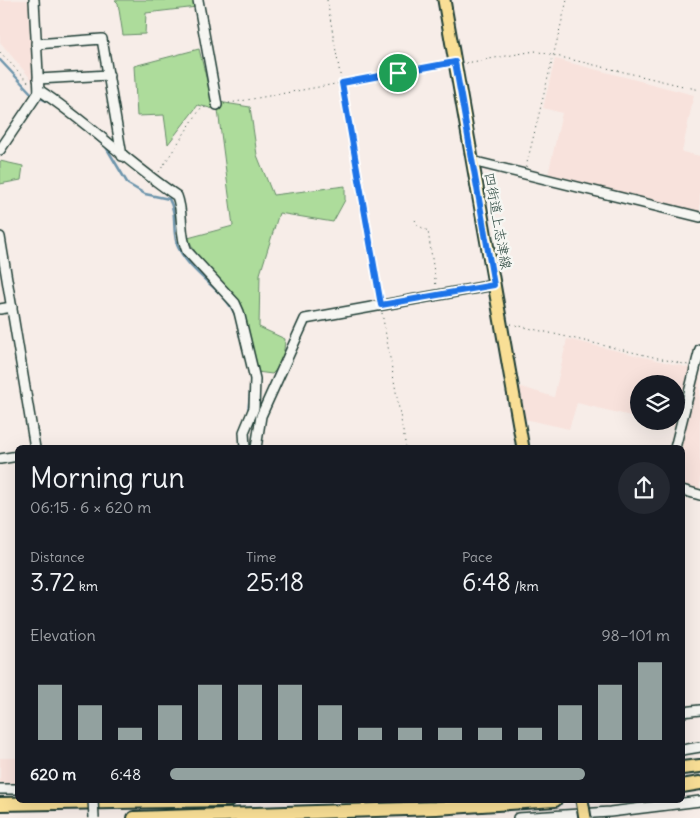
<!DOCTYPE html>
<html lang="en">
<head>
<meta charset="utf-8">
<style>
  body { margin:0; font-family:Delius,"Klee One",sans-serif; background:#242831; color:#f1f3f6; height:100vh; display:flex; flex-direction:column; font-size:19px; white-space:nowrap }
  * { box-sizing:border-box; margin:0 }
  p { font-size:16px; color:#9ea1a6 }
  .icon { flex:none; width:28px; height:28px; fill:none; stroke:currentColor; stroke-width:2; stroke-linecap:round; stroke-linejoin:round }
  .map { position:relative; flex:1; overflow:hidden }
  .panel { position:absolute; left:15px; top:445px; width:670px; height:358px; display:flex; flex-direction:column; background:#171b24; border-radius:8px; box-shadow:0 5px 20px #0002 }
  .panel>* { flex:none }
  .buttons { position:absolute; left:630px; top:375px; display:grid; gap:10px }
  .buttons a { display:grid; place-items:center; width:55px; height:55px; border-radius:50%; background:#171b24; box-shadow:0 5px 20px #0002; font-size:25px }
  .pin { position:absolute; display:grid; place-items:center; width:42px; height:42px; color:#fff; margin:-21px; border:2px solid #fff; border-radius:50%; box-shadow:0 1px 5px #0007 }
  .round { display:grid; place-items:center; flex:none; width:52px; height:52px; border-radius:26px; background:#242831 }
  .headline { display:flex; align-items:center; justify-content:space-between; height:85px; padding:0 15px }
  h1 { font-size:28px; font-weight:600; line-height:38px }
  .figures { display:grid; grid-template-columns:repeat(3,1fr); gap:8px; height:85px; padding:5px 15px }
  .figures div { display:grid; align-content:center }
  .figures b { font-size:25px; font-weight:600 }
  .figures small { font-size:14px; font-weight:400 }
  .figures p { font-size:14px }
  .chart { height:140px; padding:10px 15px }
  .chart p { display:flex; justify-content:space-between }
  .chart svg { width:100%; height:90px; margin-top:5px; stroke:#92a19f; stroke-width:6 }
  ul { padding:0 15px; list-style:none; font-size:16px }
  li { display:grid; grid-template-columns:80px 60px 1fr; align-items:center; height:38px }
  li i { height:12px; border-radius:6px; background:#92a19f }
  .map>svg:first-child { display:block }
  .built { fill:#f8e2dc }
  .green { fill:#addc9b; stroke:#668c68 }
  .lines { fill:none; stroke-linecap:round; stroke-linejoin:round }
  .stream { stroke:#6d95ac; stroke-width:2.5 }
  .minor-casing { stroke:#1f3d34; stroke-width:12 }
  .major-casing { stroke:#1f3d34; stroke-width:15 }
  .highway-casing { stroke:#1f3d34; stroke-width:16 }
  .path { stroke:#1f3d34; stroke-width:1; stroke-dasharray:1 4; stroke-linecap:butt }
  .minor { stroke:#f6f6f2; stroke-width:9 }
  .major { stroke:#f9df96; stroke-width:11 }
  .highway { stroke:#f9df96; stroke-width:12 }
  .minor-bridge-casing { stroke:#1f3d34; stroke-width:12; stroke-linecap:butt }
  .major-bridge-casing { stroke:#1f3d34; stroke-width:15; stroke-linecap:butt }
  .minor-bridge { stroke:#f6f6f2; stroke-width:9 }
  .major-bridge { stroke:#f9df96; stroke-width:11 }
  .route-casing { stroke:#fff; stroke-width:10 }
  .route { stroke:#1a73e8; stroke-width:6 }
  .labels { text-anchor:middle; stroke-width:5; stroke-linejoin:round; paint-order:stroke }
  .street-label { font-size:14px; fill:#1f3d34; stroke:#f6f6f2 }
</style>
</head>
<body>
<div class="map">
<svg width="700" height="818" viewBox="0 0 700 818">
  <rect width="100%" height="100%" fill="#f7ede8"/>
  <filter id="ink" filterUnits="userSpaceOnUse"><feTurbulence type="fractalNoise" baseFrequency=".02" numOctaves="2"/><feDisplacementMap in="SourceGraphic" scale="10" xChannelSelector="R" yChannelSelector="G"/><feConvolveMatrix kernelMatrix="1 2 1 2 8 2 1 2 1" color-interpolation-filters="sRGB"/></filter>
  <g filter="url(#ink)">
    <g class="built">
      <path d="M0 0H31L36 85 0 42Z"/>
      <path d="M555 59 694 95 682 152 700 156V212L548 175 562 113 543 108Z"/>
      <path d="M567 339 690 368 675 427 652 421H676V384H639V418L577 403 569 429 525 419 518 386 554 397Z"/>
      <path d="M700 369V492L683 487 682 448H680Z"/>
      <rect x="0" y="758" width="17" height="25"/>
    </g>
    <g class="green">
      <path d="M115 0H196L197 7 146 13 145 34 123 35 118 3Z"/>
      <path d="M199 49 212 101 250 107 257 155 273 195 345 186V200L333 222 279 213 260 274 259 327 285 339C284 353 283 364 272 374L257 372 241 303 203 268 188 238 233 226 218 110 198 105 168 144 164 115 137 116 134 66Z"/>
      <path d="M0 161 23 166 21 180 0 184Z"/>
    </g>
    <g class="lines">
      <g class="stream">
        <path d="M0 60 32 94 49 102"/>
        <path d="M81 126 106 147 128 184 145 194 169 199C178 214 171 232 178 247 192 276 225 290 235 315 238 321 239 330 240 337"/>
        <path d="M248 413 251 384"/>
        <path d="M240 448 241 429"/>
      </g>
      <defs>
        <g id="minor">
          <path d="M198 0 217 105"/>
          <path d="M36 44 102 39 122 156"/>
          <path d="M38 79 109 75"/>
          <path d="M39 90C88 122 129 164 177 196 184 214 179 234 187 251L235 303 239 312 255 379 254 408 244 432 245 448"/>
          <path d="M0 150 39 92 34 0"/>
          <path d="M472 161 700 217"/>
          <path d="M0 237 35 448"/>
          <path d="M0 309 12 307"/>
          <path d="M256 448 261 416 305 319 494 285"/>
          <path d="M675 448 700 349"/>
          <path d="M0 459 18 456"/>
          <path d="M682 490 700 495"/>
          <path d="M682 712 700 710"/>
          <path d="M682 750 700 747"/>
          <path d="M0 789H18"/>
          <path d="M518 818 610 812 700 801"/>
        </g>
        <path id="major" d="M444 0 523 448"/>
        <g id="highway">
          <path d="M682 768 700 766"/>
          <path d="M682 786 700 783"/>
          <path d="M0 804 228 800"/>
          <path d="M134 818 436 808 555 800"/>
        </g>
      </defs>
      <use href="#minor" class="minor-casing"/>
      <use href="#major" class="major-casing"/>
      <use href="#highway" class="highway-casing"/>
      <g class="path">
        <path d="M327 0 379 297"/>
        <path d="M0 52 30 84"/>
        <path d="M466 63 535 51 700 90"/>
        <path d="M224 104 447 64"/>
        <path d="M526 167 567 0"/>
        <path d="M159 172 201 108 208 107"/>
        <path d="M415 220 419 226 428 231 436 286"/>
        <path d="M382 313 406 448"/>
        <path d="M511 324 688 365"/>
      </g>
      <use href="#minor" class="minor"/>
      <use href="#major" class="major"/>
      <use href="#highway" class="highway"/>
      <defs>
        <path id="minor-bridge" d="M93 800 94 818"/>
        <path id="major-bridge" d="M582 800 585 818"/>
      </defs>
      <use href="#minor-bridge" class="minor-bridge-casing"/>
      <use href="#major-bridge" class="major-bridge-casing"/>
      <use href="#minor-bridge" class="minor-bridge"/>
      <use href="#major-bridge" class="major-bridge"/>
    </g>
  </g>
  <g class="lines" filter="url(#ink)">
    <defs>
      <path id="route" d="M455 62 494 285 381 305 342 83Z"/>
    </defs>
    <use href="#route" class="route-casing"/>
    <use href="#route" class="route"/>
  </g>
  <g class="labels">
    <g class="street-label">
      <text transform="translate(498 221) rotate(80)" y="5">四街道上志津線</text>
    </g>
  </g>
</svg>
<div class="buttons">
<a><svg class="icon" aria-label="layers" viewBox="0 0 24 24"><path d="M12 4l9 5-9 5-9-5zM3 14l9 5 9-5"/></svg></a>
</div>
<div class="pin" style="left:398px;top:73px;background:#1e9e55"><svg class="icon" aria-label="arrive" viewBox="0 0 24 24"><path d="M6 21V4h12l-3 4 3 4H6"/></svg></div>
<section class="panel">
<div class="headline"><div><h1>Morning run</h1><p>06:15 · 6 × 620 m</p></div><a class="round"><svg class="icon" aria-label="share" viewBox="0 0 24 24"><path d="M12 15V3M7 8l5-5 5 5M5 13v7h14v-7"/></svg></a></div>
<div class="figures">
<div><p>Distance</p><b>3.72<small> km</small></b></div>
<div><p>Time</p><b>25:18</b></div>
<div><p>Pace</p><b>6:48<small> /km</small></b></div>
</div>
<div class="chart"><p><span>Elevation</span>98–101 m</p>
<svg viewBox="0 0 160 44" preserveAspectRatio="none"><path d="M5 44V17M15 44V27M25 44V38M35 44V27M45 44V17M55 44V17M65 44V17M75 44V27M85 44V38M95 44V38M105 44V38M115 44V38M125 44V38M135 44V27M145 44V17M155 44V6"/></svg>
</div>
<ul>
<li><b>620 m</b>6:48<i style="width:83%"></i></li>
</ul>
</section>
</div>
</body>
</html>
